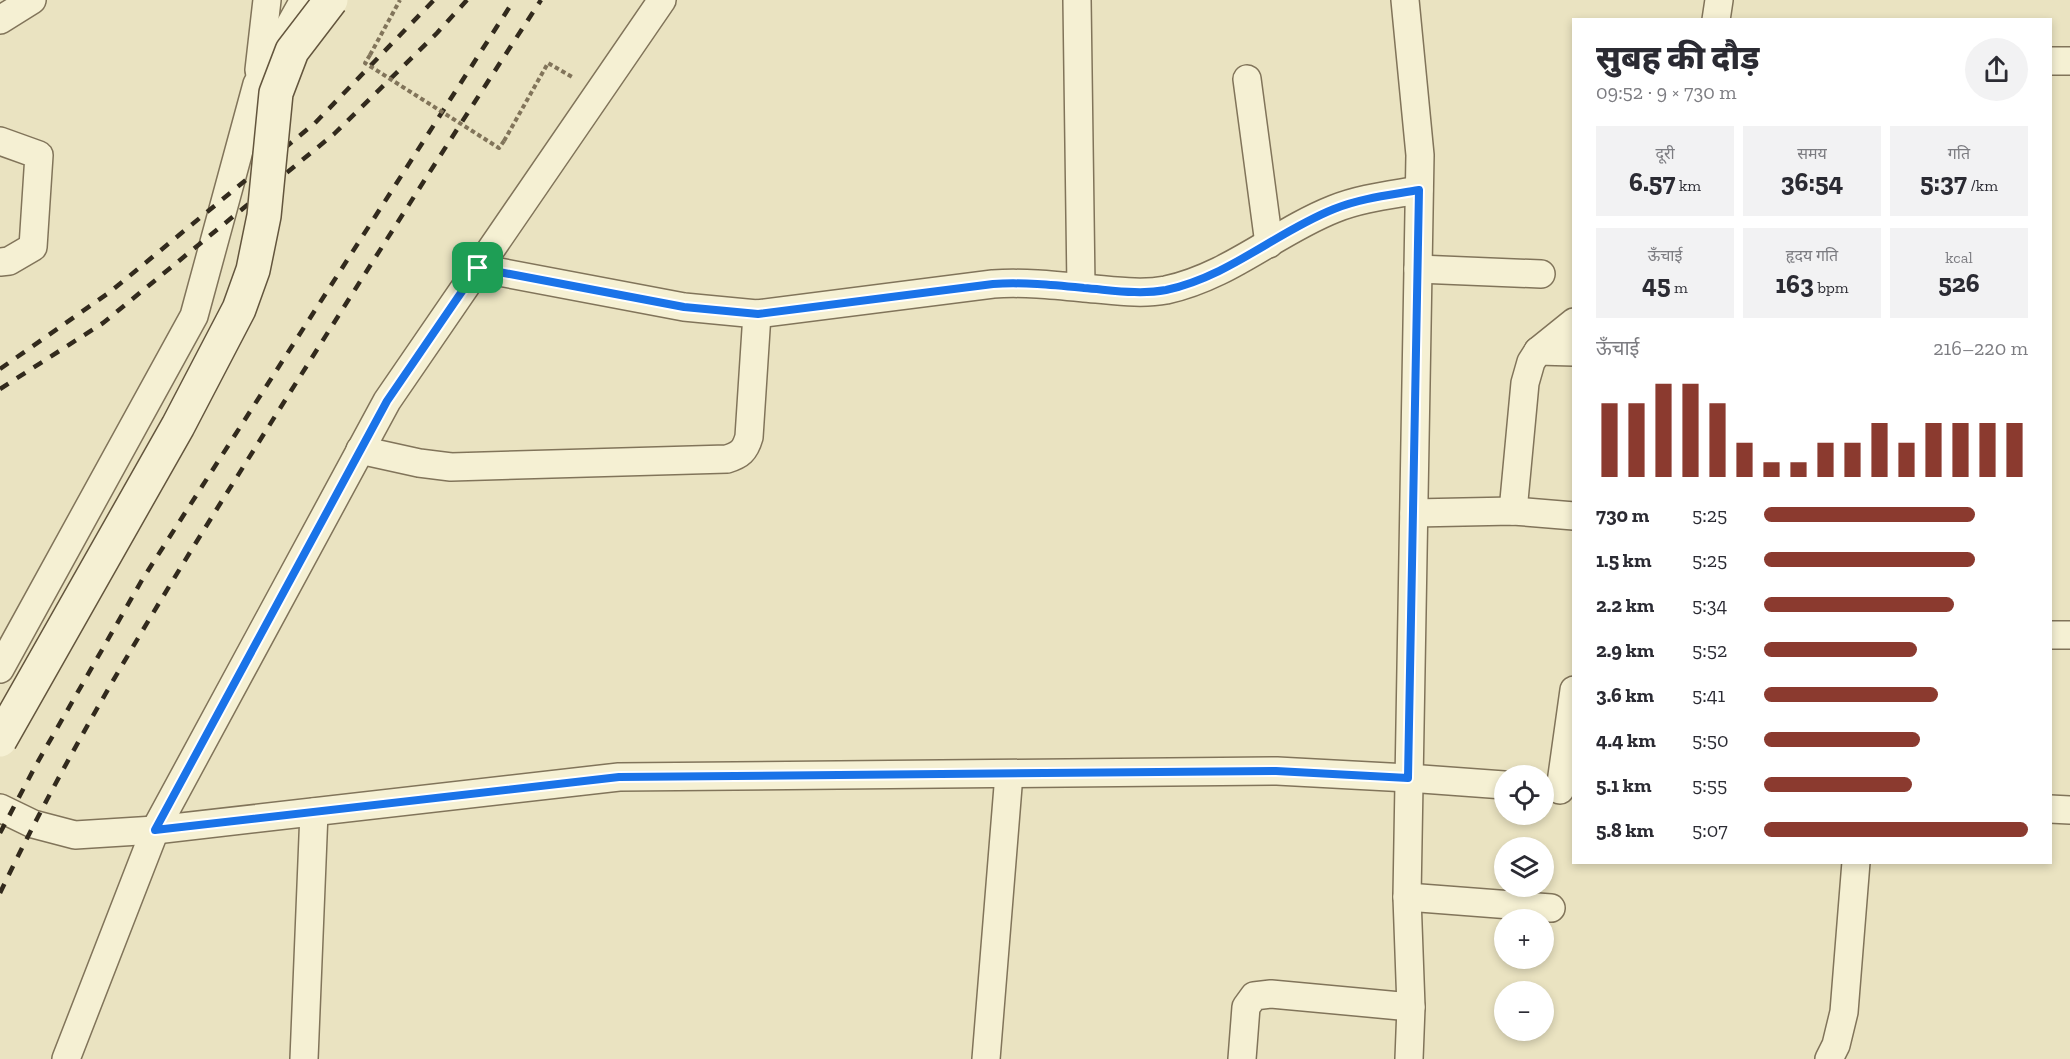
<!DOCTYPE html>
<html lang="hi">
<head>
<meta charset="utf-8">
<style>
  body { margin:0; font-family:"Zilla Slab","Noto Sans Devanagari",serif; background:#f2f2f3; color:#2b2b33; height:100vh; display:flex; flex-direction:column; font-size:22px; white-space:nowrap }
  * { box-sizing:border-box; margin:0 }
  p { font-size:20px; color:#7c7c81 }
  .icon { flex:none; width:33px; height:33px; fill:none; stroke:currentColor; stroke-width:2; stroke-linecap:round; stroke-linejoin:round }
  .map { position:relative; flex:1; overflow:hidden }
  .details { position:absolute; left:1572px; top:18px; width:480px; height:846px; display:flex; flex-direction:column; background:#fff; border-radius:0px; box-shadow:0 3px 9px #0003 }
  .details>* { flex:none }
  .fabs { position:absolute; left:1494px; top:765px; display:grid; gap:12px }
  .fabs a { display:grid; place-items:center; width:60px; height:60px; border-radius:50%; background:#fff; box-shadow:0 3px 9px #0003; font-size:30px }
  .pin { position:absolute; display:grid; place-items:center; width:51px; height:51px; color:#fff; margin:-26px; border-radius:12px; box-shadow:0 3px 9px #0006 }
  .round { display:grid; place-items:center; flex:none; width:63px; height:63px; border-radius:32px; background:#f2f2f3 }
  .headline { display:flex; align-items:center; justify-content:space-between; height:102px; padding:0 24px }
  h1 { font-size:33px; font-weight:800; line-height:45px }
  .stats { display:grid; grid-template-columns:repeat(3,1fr); gap:9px; height:102px; padding:6px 24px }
  .stats div { display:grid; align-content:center; border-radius:0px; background:#f2f2f3; text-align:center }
  .stats b { font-size:26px; font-weight:800 }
  .stats small { font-size:16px; font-weight:400 }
  .stats p { font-size:16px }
  .chart { height:168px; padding:12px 24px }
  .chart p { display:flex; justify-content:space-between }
  .chart svg { width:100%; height:108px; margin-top:6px; stroke:#8b3a2f; stroke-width:6 }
  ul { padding:0 24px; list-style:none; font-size:20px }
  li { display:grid; grid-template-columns:96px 72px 1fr; align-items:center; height:45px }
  li i { height:15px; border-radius:8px; background:#8b3a2f }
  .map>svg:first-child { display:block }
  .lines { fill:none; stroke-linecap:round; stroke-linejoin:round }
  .street-casing { stroke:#81745a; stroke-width:30 }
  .path { stroke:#81745a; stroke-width:4; stroke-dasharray:4.5 3; stroke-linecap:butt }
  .street { stroke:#f5f0d3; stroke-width:27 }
  .rail { stroke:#322a1d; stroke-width:4.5; stroke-dasharray:10 10; stroke-linecap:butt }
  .secondary-bridge-casing { stroke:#63553d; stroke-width:36; stroke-linecap:butt }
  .path-bridge { stroke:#81745a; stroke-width:4; stroke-dasharray:4.5 3; stroke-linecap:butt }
  .secondary-bridge { stroke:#f5f0d3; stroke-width:33 }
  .route-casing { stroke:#fff; stroke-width:12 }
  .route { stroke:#1a73e8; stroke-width:8 }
</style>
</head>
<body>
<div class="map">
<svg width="2070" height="1059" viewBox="0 0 2070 1059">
  <rect width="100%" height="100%" fill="#eae3c1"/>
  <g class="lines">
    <defs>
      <g id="street">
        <path d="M1077 0 1081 287"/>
        <path d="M1405 0 1420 155 1407 897 1411 1007 1409 1059"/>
        <path d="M0 20 32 0"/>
        <path d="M1716 20 1719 0"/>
        <path d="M2050 61H2070"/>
        <path d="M259 70 267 0"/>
        <path d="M1247 79 1269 244"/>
        <path d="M0 141 39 155 33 247 9 261 0 262"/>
        <path d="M478 268 684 307 757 314 993 284C1023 282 1053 285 1084 288 1111 290 1139 295 1166 290 1230 276 1276 232 1334 209 1361 198 1391 195 1419 190"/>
        <path d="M1418 269 1541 274"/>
        <path d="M1538 351 1574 352"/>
        <path d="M360 450 419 463 451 467 727 459C740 455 745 451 749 437L757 314"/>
        <path d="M1513 511 1525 383 1531 362 1538 351 1574 322"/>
        <path d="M1414 513 1513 511 1574 516"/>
        <path d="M2050 635H2070"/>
        <path d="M0 669 194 316 257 84 304 0"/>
        <path d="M1560 790 1574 690"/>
        <path d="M0 808 33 824 75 835 155 830 619 777 1277 771 1408 778 1504 785"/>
        <path d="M2050 809 2070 810"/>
        <path d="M1407 897 1551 908"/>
        <path d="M66 1059 155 830 387 401 662 0"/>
        <path d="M304 1059 314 812"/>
        <path d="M986 1059 1009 774"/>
        <path d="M1242 1059 1246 1007 1254 996 1271 994 1411 1007"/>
        <path d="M1829 1059 1836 1045 1844 1012 1856 862"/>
      </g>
    </defs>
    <use href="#street" class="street-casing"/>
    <g class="path">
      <path d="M370 55 400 0"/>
      <path d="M504 141 548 63 574 78"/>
    </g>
    <use href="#street" class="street"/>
    <g class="rail">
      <path d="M0 369 110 292 315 123 434 0"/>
      <path d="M0 389 103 323 334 134 437 33 467 0"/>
      <path d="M0 833 36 765 142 580 514 0"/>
      <path d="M0 893C77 732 172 580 267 429 357 286 448 142 541 0"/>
    </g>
    <defs>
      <path id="secondary-bridge" d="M0 740 178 426 239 309 253 270 264 216 276 93 292 51 331 0"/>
    </defs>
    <use href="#secondary-bridge" class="secondary-bridge-casing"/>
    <path class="path-bridge" d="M370 55 365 63 499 148 504 141"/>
    <use href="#secondary-bridge" class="secondary-bridge"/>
  </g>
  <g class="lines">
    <defs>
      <path id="route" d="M1419 190 1408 778 1276 771 619 777 155 830 387 401 478 268 684 307 758 314 993 284C1023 282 1053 285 1084 288 1111 290 1139 295 1166 290 1230 276 1276 232 1334 209 1361 198 1391 195 1419 190Z"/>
    </defs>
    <use href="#route" class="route-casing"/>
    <use href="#route" class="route"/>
  </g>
</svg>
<div class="fabs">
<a><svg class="icon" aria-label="locate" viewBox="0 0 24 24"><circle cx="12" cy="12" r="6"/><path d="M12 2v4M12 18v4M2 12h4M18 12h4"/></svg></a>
<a><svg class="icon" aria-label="layers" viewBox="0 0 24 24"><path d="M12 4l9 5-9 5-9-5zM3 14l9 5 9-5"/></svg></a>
<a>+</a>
<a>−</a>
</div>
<div class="pin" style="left:478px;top:268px;background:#1e9e55"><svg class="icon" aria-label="arrive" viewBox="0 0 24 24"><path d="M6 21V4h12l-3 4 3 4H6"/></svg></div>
<section class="details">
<div class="headline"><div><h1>सुबह की दौड़</h1><p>09:52 · 9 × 730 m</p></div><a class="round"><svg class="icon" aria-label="share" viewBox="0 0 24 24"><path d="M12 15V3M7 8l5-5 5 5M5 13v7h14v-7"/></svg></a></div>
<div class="stats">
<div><p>दूरी</p><b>6.57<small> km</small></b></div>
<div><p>समय</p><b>36:54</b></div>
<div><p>गति</p><b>5:37<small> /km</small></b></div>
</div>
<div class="stats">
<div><p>ऊँचाई</p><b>45<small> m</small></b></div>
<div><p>हृदय गति</p><b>163<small> bpm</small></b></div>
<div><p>kcal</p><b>526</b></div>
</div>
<div class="chart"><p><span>ऊँचाई</span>216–220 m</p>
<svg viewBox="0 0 160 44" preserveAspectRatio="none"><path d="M5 44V14M15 44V14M25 44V6M35 44V6M45 44V14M55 44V30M65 44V38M75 44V38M85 44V30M95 44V30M105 44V22M115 44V30M125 44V22M135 44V22M145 44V22M155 44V22"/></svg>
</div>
<ul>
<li><b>730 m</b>5:25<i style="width:80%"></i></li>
<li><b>1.5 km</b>5:25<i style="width:80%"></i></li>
<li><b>2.2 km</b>5:34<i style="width:72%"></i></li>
<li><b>2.9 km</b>5:52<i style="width:58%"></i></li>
<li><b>3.6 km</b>5:41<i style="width:66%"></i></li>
<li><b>4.4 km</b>5:50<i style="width:59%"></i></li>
<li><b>5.1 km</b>5:55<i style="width:56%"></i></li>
<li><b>5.8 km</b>5:07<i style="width:100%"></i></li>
</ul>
</section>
</div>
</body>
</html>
